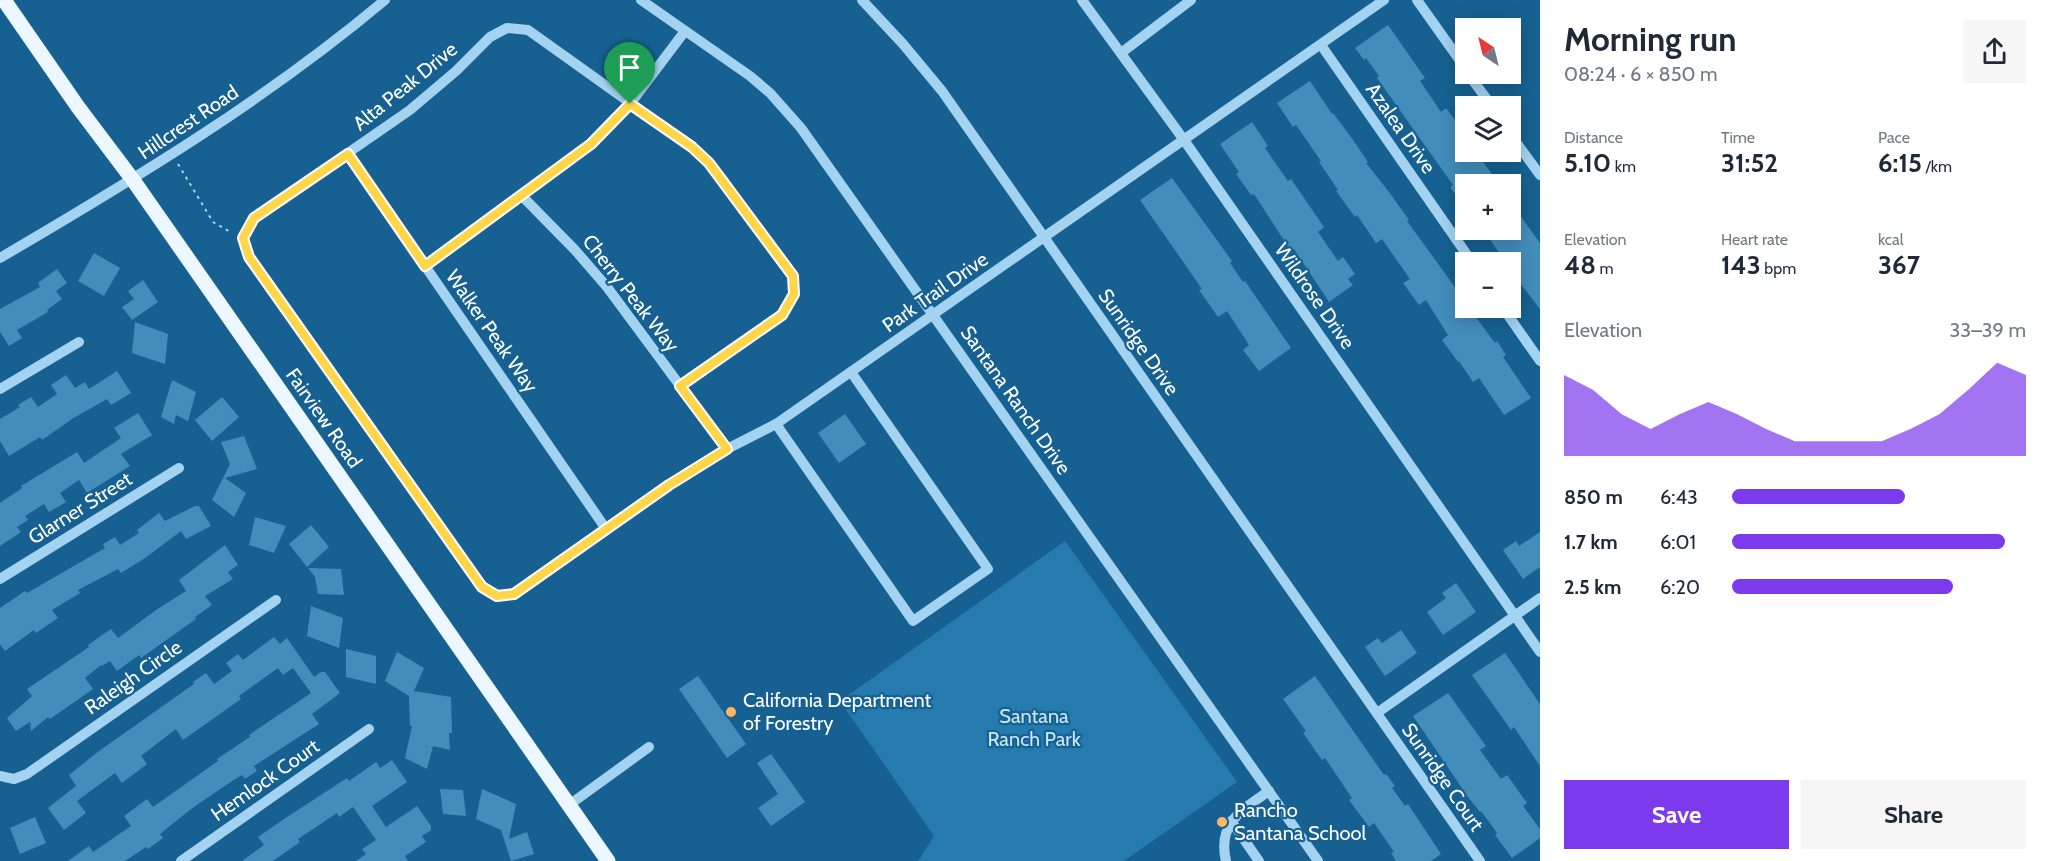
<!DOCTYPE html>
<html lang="en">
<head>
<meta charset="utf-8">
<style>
  body { margin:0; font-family:Cabin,sans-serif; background:#f6f6f7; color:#1f2937; height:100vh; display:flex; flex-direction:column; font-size:22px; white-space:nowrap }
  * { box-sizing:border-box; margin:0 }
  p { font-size:20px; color:#747a83 }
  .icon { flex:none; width:33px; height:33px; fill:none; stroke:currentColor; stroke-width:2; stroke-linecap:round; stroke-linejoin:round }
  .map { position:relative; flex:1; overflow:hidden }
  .side { display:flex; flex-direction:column; background:#fff; width:510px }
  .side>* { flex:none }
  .needle { width:39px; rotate:325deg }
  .buttons { position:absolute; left:1455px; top:18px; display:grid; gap:12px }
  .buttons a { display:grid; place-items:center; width:66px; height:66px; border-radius:0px; background:#fff; box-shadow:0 3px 15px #0003; font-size:30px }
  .pin { position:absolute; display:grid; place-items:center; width:51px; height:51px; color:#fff; margin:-62px -26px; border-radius:50% 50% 50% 0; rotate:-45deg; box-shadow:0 0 6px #0007 }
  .pin .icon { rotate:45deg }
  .round { display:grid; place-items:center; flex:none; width:63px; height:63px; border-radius:0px; background:#f6f6f7 }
  .summary { display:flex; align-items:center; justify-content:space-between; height:102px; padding:0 24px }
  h1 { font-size:33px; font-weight:700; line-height:45px }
  .figures { display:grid; grid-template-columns:repeat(3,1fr); gap:9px; height:102px; padding:6px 24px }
  .figures div { display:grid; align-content:center }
  .figures b { font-size:26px; font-weight:700 }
  .figures small { font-size:16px; font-weight:400 }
  .figures p { font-size:16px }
  .chart { height:168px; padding:12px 24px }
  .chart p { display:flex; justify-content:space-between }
  .chart svg { width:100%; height:108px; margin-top:6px; fill:#7c3aed; opacity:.7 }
  .primary-button { display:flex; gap:12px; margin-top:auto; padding:12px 24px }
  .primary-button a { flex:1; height:69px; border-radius:0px; background:#7c3aed; color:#fff; font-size:24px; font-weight:700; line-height:69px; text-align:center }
  .primary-button a+a { background:#f6f6f7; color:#1f2937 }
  ul { padding:0 24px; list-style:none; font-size:20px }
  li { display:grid; grid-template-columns:96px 72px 1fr; align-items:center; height:45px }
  li i { height:15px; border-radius:8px; background:#7c3aed }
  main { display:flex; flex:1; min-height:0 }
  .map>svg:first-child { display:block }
  .green { fill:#257bae }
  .building { fill:#438dbb }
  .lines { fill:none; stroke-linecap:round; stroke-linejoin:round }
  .path { stroke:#a3d3f1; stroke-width:2; stroke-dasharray:3 4.5; stroke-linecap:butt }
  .minor { stroke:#a3d3f1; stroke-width:10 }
  .major { stroke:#edf7ff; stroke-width:15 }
  .route-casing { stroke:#fff; stroke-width:12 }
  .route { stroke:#ffd54a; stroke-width:8 }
  .poi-dot { fill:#ffb763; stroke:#166191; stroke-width:2 }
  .labels { text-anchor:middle; stroke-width:4.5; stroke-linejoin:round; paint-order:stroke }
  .street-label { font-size:20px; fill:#fff; stroke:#166191 }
  .poi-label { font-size:20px; fill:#fff; stroke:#166191; text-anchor:start }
  .park-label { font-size:20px; fill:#cae9fc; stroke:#166191 }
</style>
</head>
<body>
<main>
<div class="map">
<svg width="1540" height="861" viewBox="0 0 1540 861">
  <rect width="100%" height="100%" fill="#166191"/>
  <path class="green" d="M1065 541 1237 782 1124 861H918L934 836 840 701Z"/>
  <g class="building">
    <path d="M1388 25 1425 78 1420 81 1441 112 1446 108 1466 134V152H1478L1482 158 1481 159 1494 177V181L1490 184H1466V209L1450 187 1453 185 1377 78 1379 76 1366 58 1364 60 1355 48Z"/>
    <path d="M1310 81 1332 114 1333 113 1353 140 1368 162 1366 163 1389 192 1409 220 1407 221 1457 290 1466 303V308H1469L1495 343 1497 341 1506 355 1503 357 1531 398 1504 415 1479 378 1473 382 1459 361 1458 362 1442 340 1448 335 1426 300 1419 305 1403 283 1410 279 1382 239 1376 243 1357 215 1355 217 1336 191 1338 190 1319 162 1321 161 1296 125 1293 127 1277 103Z"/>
    <path d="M1252 122 1268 146 1265 148 1288 181 1291 179 1324 227 1318 232 1338 261 1343 257 1355 274 1348 279 1353 285 1329 302 1294 249 1291 251 1254 194 1251 195 1236 174 1239 172 1220 144Z"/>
    <path d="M1172 178 1232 261 1230 263 1243 282 1245 281 1291 348 1259 371 1243 350 1249 345 1227 311 1218 317 1199 290 1202 289 1140 200Z"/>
    <path d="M1519 214 1540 243V309L1516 278 1518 276 1510 266V262H1508L1505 257 1503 258 1483 230H1510V221Z"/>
    <path d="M94 253 120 268 104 296 78 281Z"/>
    <path d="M57 269 67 283 56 291 62 299 47 310 48 312 17 330 22 338 9 346 0 332V309L40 287 38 283Z"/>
    <path d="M143 280 158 302 132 320 122 307 134 299 128 291Z"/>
    <path d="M135 322 168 334 165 364 132 353Z"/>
    <path d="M117 371 131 393 111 405 107 399 72 419 42 440 40 437 9 456 0 441V419L20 407 18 405 31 397 38 407 57 394 51 385 66 375 75 388 85 382 89 389Z"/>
    <path d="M172 380 196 392 188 421 176 415 174 424 161 417Z"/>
    <path d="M222 397 239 417 212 441 195 420Z"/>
    <path d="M138 413 152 435 121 454 130 466 87 493 79 480 60 493 66 502 49 512 44 504 25 516 28 520 17 527 21 532 0 546V503L22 488 21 486 77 452 84 463 121 438 114 428Z"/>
    <path d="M845 414 866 444 839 463 818 433Z"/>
    <path d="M244 436 257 469 225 478 246 493 234 517 212 500 230 464 221 442Z"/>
    <path d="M195 506H199L211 526 186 539 181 531 145 558 121 573 118 569 78 590 80 593 52 610 58 618 36 633 34 630 5 651 0 644V608L25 591 27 593 105 548 103 544 115 537 120 545 139 533 137 530 159 513 165 521Z"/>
    <path d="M255 517 286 526 274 553 249 545Z"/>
    <path d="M311 525 329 547 307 567 289 544Z"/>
    <path d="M1540 532V567L1523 579 1503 550 1516 541 1519 546Z"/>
    <path d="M225 545 238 565 228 572 233 579 205 596 212 605 195 617 196 619 141 658 139 655 117 671 110 661 102 666 101 665 85 678 93 689 50 719 48 717 31 731 30 722 16 731 7 718 32 696 27 689 89 647 88 645 111 629 118 638 156 610 186 591 179 580Z"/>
    <path d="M308 568 341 569 344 595 318 594 315 577Z"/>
    <path d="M1456 583 1476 612 1443 635 1427 612 1446 598 1442 593Z"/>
    <path d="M311 606 343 618 339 648 307 636Z"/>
    <path d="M1401 630 1417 653 1385 676 1365 647 1378 638 1382 643Z"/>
    <path d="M274 637 280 644 287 638 314 677 321 672H325L340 693 312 714 319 724 254 766 257 771 245 779 242 775 232 781 191 809 160 834 163 838 148 849 146 847 125 861H68L89 846 93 852 131 826 124 816 147 799 153 807 218 761 217 759 250 737 249 735 311 693 293 668 283 675 278 668 239 696 241 699 183 740 176 729 141 756 147 764 122 783 115 773 77 801 86 813 64 830 48 808 76 786 69 775 99 751 194 684 193 682 206 673 214 684 232 671 226 663 238 654 243 660Z"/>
    <path d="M346 649 376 656V684L346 677Z"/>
    <path d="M397 652 424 668 414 691 451 697 452 733H449L450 750 433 746 427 769 405 758 412 726H410L409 696 385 681Z"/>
    <path d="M1505 653 1540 704V766L1514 727 1511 730 1472 675Z"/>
    <path d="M698 676 746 744 727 758 679 689Z"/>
    <path d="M1315 676 1384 775 1386 774 1395 786 1392 788 1405 806 1408 804 1441 854 1431 861H1396L1391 853 1394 852 1374 823 1369 827 1349 800 1352 798 1325 758 1322 760 1303 733 1306 731 1283 699Z"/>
    <path d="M1448 693 1486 746 1480 750 1501 779 1507 775 1527 803 1523 806 1540 829V838L1512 858 1495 835 1497 833 1481 811 1480 812 1468 797 1413 716Z"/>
    <path d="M771 754 805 802 771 826 758 808 778 794 757 763Z"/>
    <path d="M392 760 407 782 372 806 386 827 417 806 431 826V830L422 836 426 842 405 856 408 861H356L366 854 362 849 376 840 353 807 339 817 337 813 298 839 300 842 273 861H242L264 845 258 837 284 819 347 778 349 781 376 762 380 768Z"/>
    <path d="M440 789 463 790 466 816 443 814Z"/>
    <path d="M482 789 516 804 509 839 527 832 534 854 511 861 501 830 476 819Z"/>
    <path d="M35 817 46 843 20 854 10 828Z"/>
  </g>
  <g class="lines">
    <path class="path" d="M178 164 213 222 232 233"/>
    <g class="minor">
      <path d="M641 0 750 76 770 93 801 128 1318 861"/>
      <path d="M862 0 903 44 942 91 1480 861"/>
      <path d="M1082 0 1184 140 1540 652"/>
      <path d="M1417 0 1466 69"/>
      <path d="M1321 45 1472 262"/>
      <path d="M1121 53 1191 0"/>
      <path d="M1468 74 1492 106"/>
      <path d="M1510 134 1540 175"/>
      <path d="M348 154 606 529"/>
      <path d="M521 195 575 250 607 287 727 449"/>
      <path d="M0 258C133 180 266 100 385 0"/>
      <path d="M425 266 591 144 630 104 685 31"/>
      <path d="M1503 308 1540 361"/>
      <path d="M680 386 782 315 794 294 793 276 722 179 709 163 692 147 528 30 507 28 490 37 456 71 410 110 254 218 243 238 249 257 482 587 497 596 514 594 669 485 727 449 776 424 1384 0"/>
      <path d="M0 389 79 342"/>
      <path d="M776 424 913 621 988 569 851 372"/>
      <path d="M0 579 179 468"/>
      <path d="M1377 713 1540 598"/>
      <path d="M0 776 14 779 27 774 276 600"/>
      <path d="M569 805 649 747"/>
      <path d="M1231 821 1259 861"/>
      <path d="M181 861 369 729"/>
      <path d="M1226 861C1217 823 1242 810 1269 791"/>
    </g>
    <path class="major" d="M4 0 78 107 133 180 608 861"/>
  </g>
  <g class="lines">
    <defs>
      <path id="route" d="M630 104 692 147 709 163 793 276 794 294 782 315 680 386 727 449 669 485 514 594 497 596 482 587 249 257 243 238 254 218 348 154 425 266 591 144Z"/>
    </defs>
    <use href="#route" class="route-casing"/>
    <use href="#route" class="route"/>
  </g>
  <g class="poi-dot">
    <circle cx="731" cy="712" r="6"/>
    <circle cx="1222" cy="822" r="6"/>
  </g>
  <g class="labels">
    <g class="street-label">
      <text transform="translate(405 86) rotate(-39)" y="7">Alta Peak Drive</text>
      <text transform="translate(188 122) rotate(-34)" y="7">Hillcrest Road</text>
      <text transform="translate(1401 128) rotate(55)" y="7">Azalea Drive</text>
      <text transform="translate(935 292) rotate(-35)" y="7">Park Trail Drive</text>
      <text transform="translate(631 293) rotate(52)" y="7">Cherry Peak Way</text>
      <text transform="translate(1315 296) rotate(55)" y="7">Wildrose Drive</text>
      <text transform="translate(492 331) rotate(55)" y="7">Walker Peak Way</text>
      <text transform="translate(1139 342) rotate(55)" y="7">Sunridge Drive</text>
      <text transform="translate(1016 400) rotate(55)" y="7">Santana Ranch Drive</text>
      <text transform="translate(324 418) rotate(55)" y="7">Fairview Road</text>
      <text transform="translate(80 508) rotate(-32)" y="7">Glarner Street</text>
      <text transform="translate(133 677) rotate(-35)" y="7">Raleigh Circle</text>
      <text transform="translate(1443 777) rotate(55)" y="7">Sunridge Court</text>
      <text transform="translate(265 780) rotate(-35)" y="7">Hemlock Court</text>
    </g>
    <g class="poi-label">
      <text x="743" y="707">California Department<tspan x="743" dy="23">of Forestry</tspan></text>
      <text x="1234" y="817">Rancho<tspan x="1234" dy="23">Santana School</tspan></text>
    </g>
    <g class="park-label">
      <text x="1034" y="723">Santana<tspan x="1034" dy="23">Ranch Park</tspan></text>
    </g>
  </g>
</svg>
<div class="buttons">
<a><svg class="needle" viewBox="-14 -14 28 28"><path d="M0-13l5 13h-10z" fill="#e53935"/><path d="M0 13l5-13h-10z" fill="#747a83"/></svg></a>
<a><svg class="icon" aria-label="layers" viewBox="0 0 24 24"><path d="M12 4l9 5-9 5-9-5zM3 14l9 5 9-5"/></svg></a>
<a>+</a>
<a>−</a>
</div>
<div class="pin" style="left:630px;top:104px;background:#1e9e55"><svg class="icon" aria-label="arrive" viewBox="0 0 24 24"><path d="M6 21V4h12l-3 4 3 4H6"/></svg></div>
</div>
<section class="side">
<div class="summary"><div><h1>Morning run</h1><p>08:24 · 6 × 850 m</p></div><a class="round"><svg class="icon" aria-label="share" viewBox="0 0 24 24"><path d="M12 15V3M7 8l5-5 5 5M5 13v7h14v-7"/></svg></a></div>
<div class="figures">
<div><p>Distance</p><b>5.10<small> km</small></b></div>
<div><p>Time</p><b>31:52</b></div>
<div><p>Pace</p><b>6:15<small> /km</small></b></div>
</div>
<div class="figures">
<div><p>Elevation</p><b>48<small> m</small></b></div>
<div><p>Heart rate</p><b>143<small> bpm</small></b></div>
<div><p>kcal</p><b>367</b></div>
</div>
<div class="chart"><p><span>Elevation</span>33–39 m</p>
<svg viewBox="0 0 160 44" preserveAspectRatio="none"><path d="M0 44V11L10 17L20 27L30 33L40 27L50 22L60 27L70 33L80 38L90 38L100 38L110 38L120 33L130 27L140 17L150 6L160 11V44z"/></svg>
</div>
<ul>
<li><b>850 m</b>6:43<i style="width:59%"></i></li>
<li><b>1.7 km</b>6:01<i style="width:93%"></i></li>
<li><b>2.5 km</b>6:20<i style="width:75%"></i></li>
</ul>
<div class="primary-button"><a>Save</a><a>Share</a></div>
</section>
</main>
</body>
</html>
